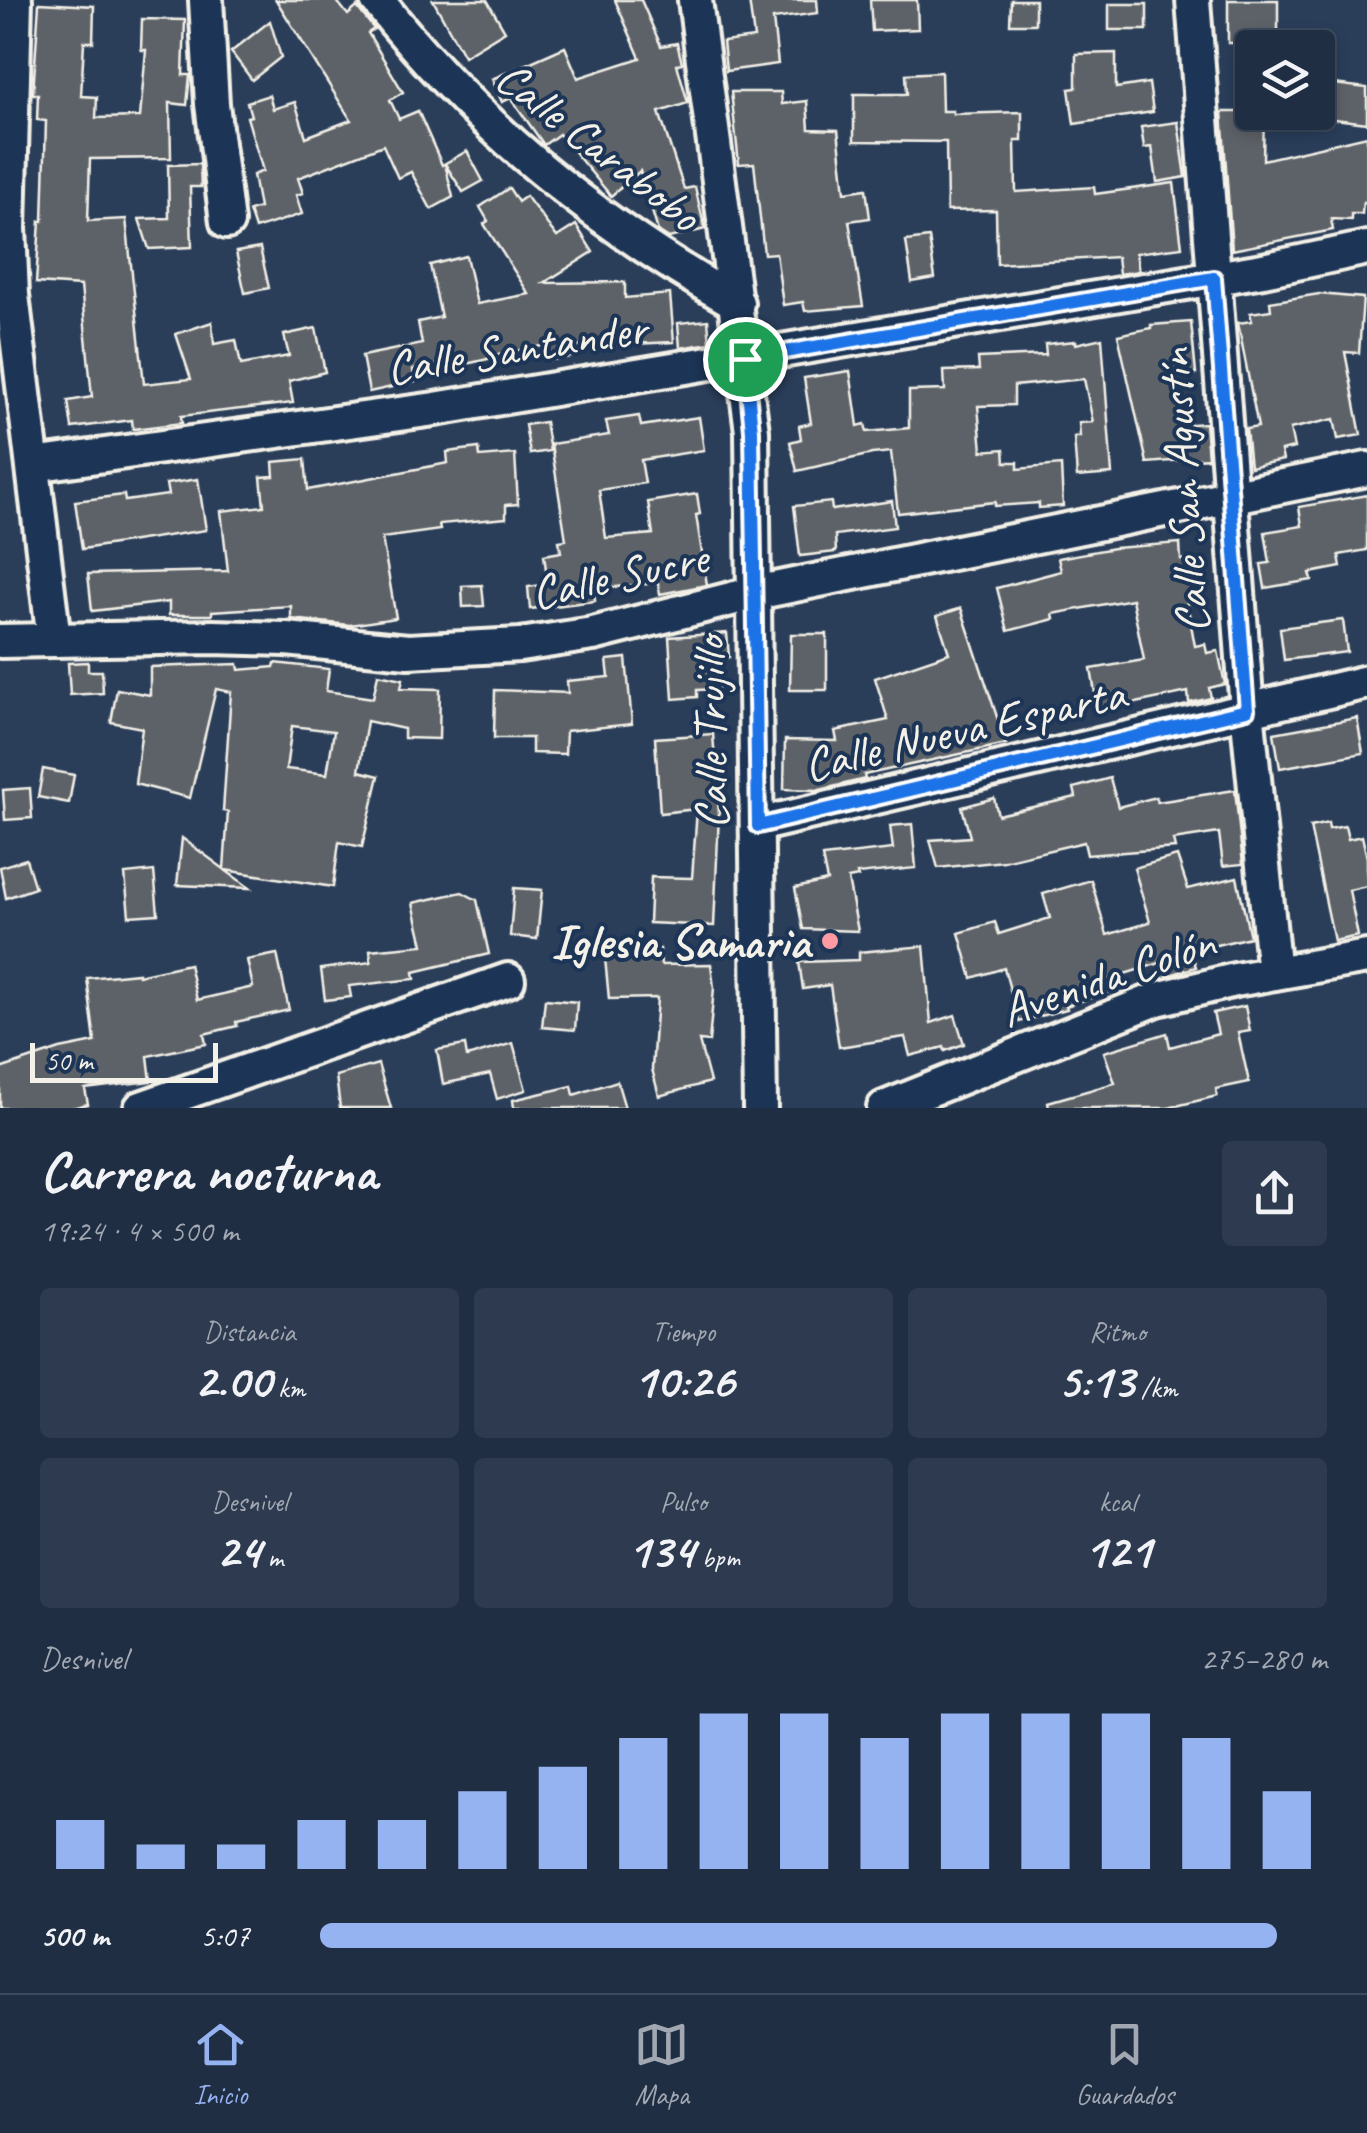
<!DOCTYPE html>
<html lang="es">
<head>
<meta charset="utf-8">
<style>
  body { margin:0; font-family:Caveat,sans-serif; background:#2d3a4f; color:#f1f3f6; height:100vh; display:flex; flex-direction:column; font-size:38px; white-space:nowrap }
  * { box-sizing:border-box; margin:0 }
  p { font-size:32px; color:#a2a8b2 }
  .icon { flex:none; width:55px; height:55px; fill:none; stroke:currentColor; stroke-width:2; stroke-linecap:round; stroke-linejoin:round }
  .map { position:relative; height:1108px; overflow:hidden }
  .details { display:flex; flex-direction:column; background:#202e44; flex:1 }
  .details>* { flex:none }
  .fabs { position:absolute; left:1235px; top:30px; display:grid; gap:20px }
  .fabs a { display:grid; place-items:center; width:100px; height:100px; border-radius:10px; background:#202e44; box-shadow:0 5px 15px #0003,0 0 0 2px #3d4a5d; font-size:50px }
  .scale { position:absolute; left:30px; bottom:25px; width:188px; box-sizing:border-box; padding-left:10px; border:5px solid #f4f1e8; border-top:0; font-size:28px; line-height:35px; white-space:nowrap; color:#f4f1e8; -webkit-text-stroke:8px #1d3557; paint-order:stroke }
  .pin { position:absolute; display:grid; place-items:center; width:85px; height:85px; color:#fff; margin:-42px; border:5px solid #fff; border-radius:50%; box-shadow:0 2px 10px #0007 }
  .round { display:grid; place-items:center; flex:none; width:105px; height:105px; border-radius:10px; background:#2d3a4f }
  .overview { display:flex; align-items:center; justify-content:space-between; height:170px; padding:0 40px }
  h1 { font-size:55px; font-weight:800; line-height:75px }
  .figures { display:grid; grid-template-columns:repeat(3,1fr); gap:15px; height:170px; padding:10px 40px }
  .figures div { display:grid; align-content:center; border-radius:10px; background:#2d3a4f; text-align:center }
  .figures b { font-size:50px; font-weight:800 }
  .figures small { font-size:28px; font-weight:400 }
  .figures p { font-size:28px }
  .chart { height:280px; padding:20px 40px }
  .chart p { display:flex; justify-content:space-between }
  .chart svg { width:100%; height:180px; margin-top:10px; stroke:#95b2f1; stroke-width:6 }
  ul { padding:0 40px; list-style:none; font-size:32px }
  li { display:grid; grid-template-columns:160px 120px 1fr; align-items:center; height:75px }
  li i { height:25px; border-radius:12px; background:#95b2f1 }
  .dock { display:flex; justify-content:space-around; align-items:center; height:140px; border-top:2px solid #3d4a5d; background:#202e44; font-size:28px; color:#a2a8b2 }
  .dock a { display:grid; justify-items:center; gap:5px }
  .dock .current { color:#95b2f1 }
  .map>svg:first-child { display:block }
  .building { fill:#5d6268; stroke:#f4f1e8; stroke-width:2.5; fill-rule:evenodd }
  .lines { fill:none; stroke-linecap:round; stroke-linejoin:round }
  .minor-casing { stroke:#f4f1e8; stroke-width:40 }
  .minor { stroke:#1d3557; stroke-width:32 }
  .route-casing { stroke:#fff; stroke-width:20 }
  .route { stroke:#1a73e8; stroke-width:12 }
  .poi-dot { fill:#ff9aa2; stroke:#1d3557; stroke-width:4 }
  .labels { text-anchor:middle; stroke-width:8; stroke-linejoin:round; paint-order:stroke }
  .street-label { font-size:48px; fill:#f4f1e8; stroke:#1d3557 }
  .poi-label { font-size:48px; font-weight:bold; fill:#f4f1e8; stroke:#1d3557; text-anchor:end }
</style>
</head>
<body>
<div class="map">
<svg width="1367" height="1108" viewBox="0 0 1367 1108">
  <rect width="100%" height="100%" fill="#2a3e5a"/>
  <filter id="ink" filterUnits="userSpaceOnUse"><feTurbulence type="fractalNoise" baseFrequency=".01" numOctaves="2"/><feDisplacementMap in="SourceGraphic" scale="20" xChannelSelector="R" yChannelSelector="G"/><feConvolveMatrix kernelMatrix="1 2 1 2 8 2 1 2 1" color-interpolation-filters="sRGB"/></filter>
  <g filter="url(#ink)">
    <g class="building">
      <path d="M276 0H336L348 15 357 7 374 29 368 33 403 92 390 100 399 119 418 111 442 165 467 151 483 181 463 192 445 164 453 197 431 209 411 172 398 178 383 145 298 178 303 193 296 195 302 214 255 229 249 211 259 208 253 175 263 171 247 117 251 116 247 102 269 95 273 109 295 102 306 137 351 120Z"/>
      <path d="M433 0H487L505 31 464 56Z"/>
      <path d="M615 0H641L661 46 677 43 682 63 677 64 688 103 659 112 684 189 695 187 705 229 669 238 658 231 640 171 611 196 559 134 544 145 511 98 502 102 492 79 565 47 578 78 640 58Z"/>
      <path d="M749 0H817L818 13 773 19 778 64 726 71 723 42 754 38Z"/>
      <path d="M870 0H917L918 29 872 31Z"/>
      <path d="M1011 0H1035V24H1010Z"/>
      <rect x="1228" y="0" width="50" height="43"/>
      <path d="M39 3 94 6 93 42H84L81 96 97 97 96 118 140 117 146 50H141L142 19 185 20 183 75H190L187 105 170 103 171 158 90 159 88 221 126 219 144 384 191 379 176 334 212 322 214 344 236 340 241 365 289 356 284 335 316 328 325 372 289 381 293 403 181 416 182 423 133 429 132 420 72 428 68 401 92 397 81 286 36 283 40 221H43L46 121 37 120 38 94H33Z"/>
      <rect x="1109" y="4" width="38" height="26"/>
      <path d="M270 21 281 57 252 80 231 52Z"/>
      <path d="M1116 53V88L1149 83 1153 112 1074 124 1069 89 1076 88V54Z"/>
      <path d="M941 72 942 111H953V114L1022 112V141H1015L1016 192 1094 187 1095 194 1174 183 1182 247 1136 253 1139 271 1119 274 1117 257 997 264 996 210 947 211 946 142 854 141V94H907L906 74Z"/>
      <path d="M1318 82 1367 88V123L1318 117Z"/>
      <path d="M731 92H781L782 104 807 101 809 129 838 130 845 192 866 189 870 218 849 221 863 306 805 311 803 302 783 305 776 253 764 254 754 163 739 164Z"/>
      <path d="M1222 112H1264L1263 160 1367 136V202H1363L1362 214H1351V220L1331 219 1333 230 1232 250Z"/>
      <path d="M1178 122 1186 177 1157 182 1152 147 1144 148 1141 127Z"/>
      <path d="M200 164 201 187H190L192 247 149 249 139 219 169 218 168 165Z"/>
      <path d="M509 188 518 202 526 196 557 237 576 225 593 252 544 283 625 282V298L670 294 674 342 569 347 571 357 550 360 547 345 488 356V359L466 364 465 359 413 370 415 382 369 392 362 356 422 344 418 322 441 317 430 265 466 256 477 304 529 294 484 224 488 221 480 207Z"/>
      <path d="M929 238 935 278 912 282 906 241Z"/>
      <path d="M260 248 269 288 245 293 236 252Z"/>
      <path d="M1319 294 1363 298 1359 353 1345 352 1361 435 1338 439 1334 419 1290 429 1294 448 1281 451 1283 460 1250 467 1246 429 1258 427 1238 323 1252 321 1250 313 1271 310 1270 302Z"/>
      <path d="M708 320 710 343 680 348 678 323Z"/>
      <path d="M1191 322 1196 374 1177 376 1179 425 1205 423 1208 458 1147 463 1118 335 1151 328V325Z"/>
      <path d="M1102 338 1112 474 1077 477 1074 437H1080L1079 423 1093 422 1084 379 1014 386V405L978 406 982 451 1004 449 1005 462H1018V469L1061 465 1063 506 1039 508V503L995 506V502L898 513 891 452 872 454 797 471 790 442 801 439 799 426 811 423 804 378 850 371 858 426 865 424 867 432 909 428V391L945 390 944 371 979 370 978 358 1046 355 1045 344 1076 341V344Z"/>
      <path d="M639 416 641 426 699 417 704 450 641 460 645 483 599 490 606 538 653 534 648 502 697 494 700 514 696 515 707 585 660 594 658 583 594 589 595 601 530 609 528 587 548 584 544 555 561 552 559 541 566 540 551 444 609 435 606 421Z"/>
      <path d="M545 422 550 451 530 454 525 425Z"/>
      <path d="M479 448 480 457 515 454 518 504 506 505V518L439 524 440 530 382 538 396 618 350 625 291 619V606L212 611V615H169V602L92 611 88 574 228 571 221 511 264 506 261 477 274 476 273 462 305 459 308 490 448 463 447 452Z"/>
      <path d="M198 479 206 530 82 549 75 501 124 495 125 501 168 495 166 484Z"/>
      <path d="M1367 495V550L1339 555 1341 567 1310 573 1312 580 1265 588 1261 564 1270 563 1265 532 1302 526 1299 507Z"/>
      <path d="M892 501 895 527 835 535 836 552 800 556 794 506 831 502 832 510Z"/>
      <path d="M1180 543 1181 560 1187 559 1196 602 1187 603 1195 646 1205 644 1207 653 1218 651 1225 684 1209 688 1211 698 1189 703 1188 692 1098 711 1091 669 1144 660 1132 599 1053 614 1054 619 1008 631 997 588 1061 571 1058 558 1114 548Z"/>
      <path d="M482 585 484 606 463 607 462 586Z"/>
      <path d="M961 608 1006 744 864 775 865 779 820 790 784 789 785 740 837 741 835 731 888 720 875 678 949 653 937 616Z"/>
      <path d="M1343 620 1347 652 1284 660 1280 628Z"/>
      <path d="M727 633 729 657 716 658 718 689 697 690V697L673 699 669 637Z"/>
      <path d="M791 634H827V690H790Z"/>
      <path d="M626 658 632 724 566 731 565 754 532 753V738H494L495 690 568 693 567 681 609 677 607 660Z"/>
      <path d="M88 662V671H102L103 693 70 695 68 663Z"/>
      <path d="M275 663 329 669 326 691 373 698 378 674 403 679 401 688 440 689 439 739 404 738V729L367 721 359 771 379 776 362 847 339 842 333 887 225 870 250 888 177 885 182 838 224 869 228 812 223 811 231 692 216 689 190 798 135 784 142 728 111 722 117 689 150 695V667L238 664 239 670 274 667ZM292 726 334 731 327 774 286 769Z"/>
      <path d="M1357 718 1363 753 1280 768 1274 733Z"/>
      <path d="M713 734 719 814 714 926 649 923 651 877 692 878 697 809 660 813 655 738Z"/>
      <path d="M43 769 74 775 69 803 38 797Z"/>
      <path d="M1110 778 1118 807 1156 797 1157 802 1235 790 1243 864 1223 866 1219 833 1173 840 1175 848 1087 855 1084 842 1004 861 938 868 930 840 970 837 962 807 994 798 998 815 1076 797 1074 788Z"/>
      <path d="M30 788 32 818 5 820 3 790Z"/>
      <path d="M1328 823 1329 829 1345 826 1348 839 1362 836 1367 858V886L1349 890 1358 936 1334 941 1310 827Z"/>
      <path d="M912 824 916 868 857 874 858 877 848 879 858 931 803 929 795 888 827 881 822 857 893 849 890 826Z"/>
      <path d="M1177 856 1188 889 1237 877 1250 937 1191 951 1196 967 1167 976 1163 962 1108 979 1112 991 1066 1006 1067 1009 1019 1022 1004 968 972 978 959 933 995 922 999 934 1050 918 1043 894 1091 880 1107 935 1150 922 1134 868Z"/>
      <path d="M26 859 35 888 6 898 0 867Z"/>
      <path d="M154 871 158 914 129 916 125 874Z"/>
      <path d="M514 888 542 890 537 939 510 936Z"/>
      <path d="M462 892 477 900 489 954 414 972 415 979 349 986 351 997 325 1000 321 969 371 962 370 950 423 945 413 903Z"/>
      <path d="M924 946 931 1023 955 1015 964 1044 945 1051 944 1047 910 1056 905 1037 839 1047 830 985 803 989 799 962 859 960V952Z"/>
      <path d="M660 949 661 965 711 964 714 988 709 1042 699 1041 710 1082 659 1096 652 1069 657 998 609 999 605 958Z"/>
      <path d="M277 954 289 1010 236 1022 237 1026 204 1034 206 1044 148 1056 151 1081 85 1089 88 1104 72 1108H0V1069L60 1049 95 1042 87 978 138 973V975L189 964 197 1000 253 987 247 960Z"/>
      <path d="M545 999 577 1002 575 1030 542 1027Z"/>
      <path d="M1245 1006 1250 1031 1238 1033 1249 1082 1216 1089 1217 1096 1168 1108H1049L1048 1102 1115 1083 1104 1052 1167 1033 1170 1047 1218 1034 1213 1013Z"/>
      <path d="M513 1043 526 1090 497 1099 490 1074 443 1084 437 1050 465 1045 467 1057Z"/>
      <path d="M378 1064 391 1108H340L336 1076Z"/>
      <path d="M617 1081 625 1108H514L513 1100 572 1086 574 1095Z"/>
    </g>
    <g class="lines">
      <defs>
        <g id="minor">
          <path d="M15 0 9 228 12 295 54 640"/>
          <path d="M206 0 212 104 227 222"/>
          <path d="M377 0C478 128 596 223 737 303"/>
          <path d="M695 0 752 431 760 1108"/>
          <path d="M1193 0 1247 710 1274 973"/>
          <path d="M33 465 435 409 1263 270 1367 248"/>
          <path d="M0 641 213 637 286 639 408 651 520 645 593 634 755 593 1367 469"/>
          <path d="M757 825 1367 682"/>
          <path d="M141 1108 508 980"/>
          <path d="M884 1108 1157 999 1235 980 1367 957"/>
        </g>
      </defs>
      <use href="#minor" class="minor-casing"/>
      <use href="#minor" class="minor"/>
    </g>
  </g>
  <g class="lines" filter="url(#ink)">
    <defs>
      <path id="route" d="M1214 278 1247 710 758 826 752 431 745 359Z"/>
    </defs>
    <use href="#route" class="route-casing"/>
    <use href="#route" class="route"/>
  </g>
  <circle class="poi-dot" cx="830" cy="941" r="10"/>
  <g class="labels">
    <g class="street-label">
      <text transform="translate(599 145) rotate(38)" y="17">Calle Carabobo</text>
      <text transform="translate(516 347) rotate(-9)" y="17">Calle Santander</text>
      <text transform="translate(1182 491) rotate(-94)" y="17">Calle San Agustín</text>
      <text transform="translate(619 574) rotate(-12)" y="17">Calle Sucre</text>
      <text transform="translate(964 728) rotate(-13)" y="17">Calle Nueva Esparta</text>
      <text transform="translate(709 733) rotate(-91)" y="17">Calle Trujillo</text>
      <text transform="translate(1107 975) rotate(-19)" y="17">Avenida Colón</text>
    </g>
    <g class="poi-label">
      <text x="810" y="958">Iglesia Samaria</text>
    </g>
  </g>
</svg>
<div class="fabs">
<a><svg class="icon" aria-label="layers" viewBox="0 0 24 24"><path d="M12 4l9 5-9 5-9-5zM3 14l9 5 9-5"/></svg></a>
</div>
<div class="scale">50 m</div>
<div class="pin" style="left:745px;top:359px;background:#1e9e55"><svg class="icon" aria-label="arrive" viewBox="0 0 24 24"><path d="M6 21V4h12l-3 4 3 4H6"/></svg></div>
</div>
<section class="details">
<div class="overview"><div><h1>Carrera nocturna</h1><p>19:24 · 4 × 500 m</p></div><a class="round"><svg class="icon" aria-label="share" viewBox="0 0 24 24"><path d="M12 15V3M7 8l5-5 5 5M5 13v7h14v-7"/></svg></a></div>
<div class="figures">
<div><p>Distancia</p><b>2.00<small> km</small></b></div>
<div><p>Tiempo</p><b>10:26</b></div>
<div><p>Ritmo</p><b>5:13<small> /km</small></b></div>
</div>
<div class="figures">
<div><p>Desnivel</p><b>24<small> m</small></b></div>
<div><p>Pulso</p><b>134<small> bpm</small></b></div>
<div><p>kcal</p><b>121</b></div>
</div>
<div class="chart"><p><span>Desnivel</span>275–280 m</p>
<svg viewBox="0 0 160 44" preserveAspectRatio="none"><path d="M5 44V32M15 44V38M25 44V38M35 44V32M45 44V32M55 44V25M65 44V19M75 44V12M85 44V6M95 44V6M105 44V12M115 44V6M125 44V6M135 44V6M145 44V12M155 44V25"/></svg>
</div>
<ul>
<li><b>500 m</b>5:07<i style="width:95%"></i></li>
</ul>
</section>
<nav class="dock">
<a class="current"><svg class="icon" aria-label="home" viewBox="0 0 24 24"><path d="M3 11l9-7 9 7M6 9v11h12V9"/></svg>Inicio</a>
<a><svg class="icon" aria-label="map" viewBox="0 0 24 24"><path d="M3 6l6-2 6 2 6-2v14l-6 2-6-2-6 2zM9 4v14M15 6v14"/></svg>Mapa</a>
<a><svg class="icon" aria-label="saved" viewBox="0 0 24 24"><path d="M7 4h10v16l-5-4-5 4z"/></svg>Guardados</a>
</nav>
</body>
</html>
